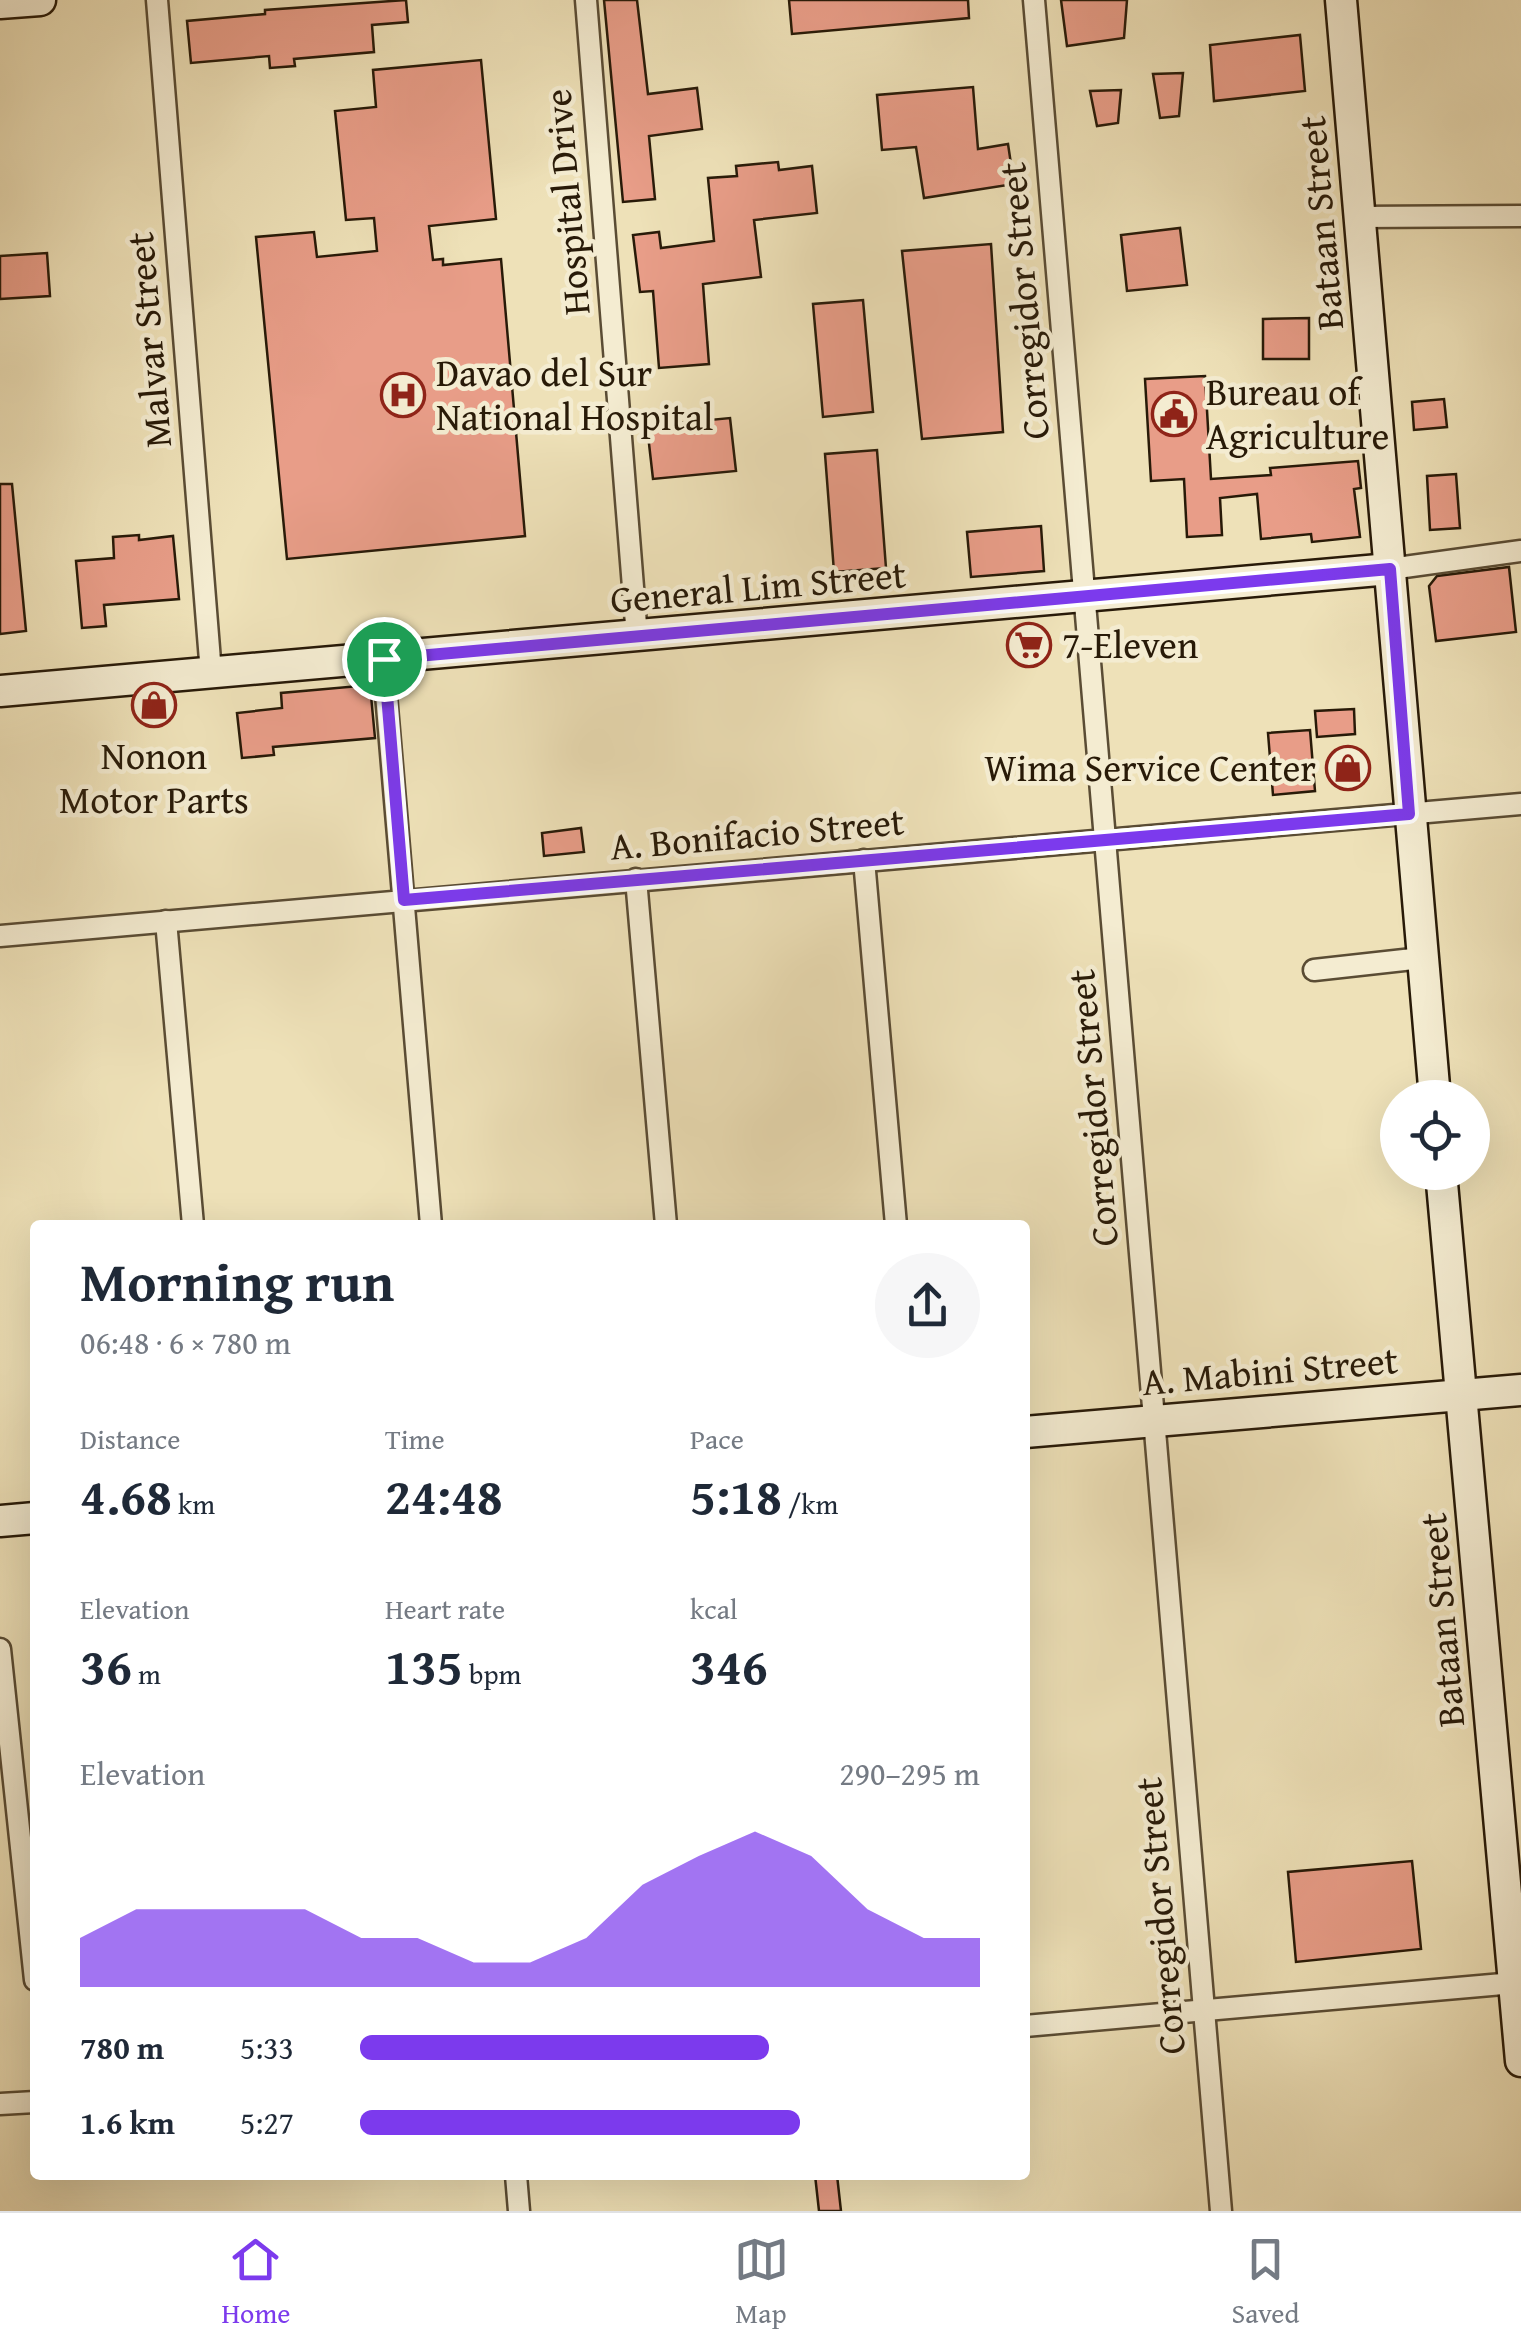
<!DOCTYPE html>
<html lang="en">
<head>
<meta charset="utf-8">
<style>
  body { margin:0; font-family:"Gentium Book Plus",serif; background:#f6f6f7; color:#1f2937; height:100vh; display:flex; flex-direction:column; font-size:38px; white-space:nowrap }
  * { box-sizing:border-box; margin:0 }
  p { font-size:32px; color:#747a83 }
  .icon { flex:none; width:55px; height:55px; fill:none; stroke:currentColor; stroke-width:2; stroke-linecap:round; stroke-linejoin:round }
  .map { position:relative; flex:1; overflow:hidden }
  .details { position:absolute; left:30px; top:1220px; width:1000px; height:960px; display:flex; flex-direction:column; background:#fff; border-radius:10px; box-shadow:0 10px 40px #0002 }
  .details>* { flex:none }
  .buttons { position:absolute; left:1380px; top:1080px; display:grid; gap:20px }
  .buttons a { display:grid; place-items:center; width:110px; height:110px; border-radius:50%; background:#fff; box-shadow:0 10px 40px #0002; font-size:50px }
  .pin { position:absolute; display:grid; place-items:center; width:85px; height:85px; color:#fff; margin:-42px; border:5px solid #fff; border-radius:50%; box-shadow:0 2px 10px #0007 }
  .round { display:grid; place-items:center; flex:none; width:105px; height:105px; border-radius:52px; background:#f6f6f7 }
  .headline { display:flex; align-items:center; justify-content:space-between; height:170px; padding:0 50px }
  h1 { font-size:55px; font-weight:700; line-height:75px }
  .stats { display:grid; grid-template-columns:repeat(3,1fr); gap:15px; height:170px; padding:10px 50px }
  .stats div { display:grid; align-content:center }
  .stats b { font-size:50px; font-weight:700 }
  .stats small { font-size:28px; font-weight:400 }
  .stats p { font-size:28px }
  .chart { height:280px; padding:20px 50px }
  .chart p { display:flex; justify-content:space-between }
  .chart svg { width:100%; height:180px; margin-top:10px; fill:#7c3aed; opacity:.7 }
  ul { padding:0 50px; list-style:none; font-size:32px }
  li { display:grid; grid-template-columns:160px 120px 1fr; align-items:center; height:75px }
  li i { height:25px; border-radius:12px; background:#7c3aed }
  .menu { display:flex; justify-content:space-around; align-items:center; height:140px; border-top:2px solid #e0e1e3; background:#fff; font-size:28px; color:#747a83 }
  .menu a { display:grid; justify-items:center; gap:5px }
  .menu .active { color:#7c3aed }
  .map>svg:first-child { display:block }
  .building { fill:#e89d88; stroke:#281a08; stroke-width:2.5 }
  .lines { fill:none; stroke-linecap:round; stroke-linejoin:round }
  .street-casing { stroke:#5a4c34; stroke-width:25 }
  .secondary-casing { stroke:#281a08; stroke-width:35 }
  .street { stroke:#f4ecd1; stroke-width:20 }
  .secondary { stroke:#f4ecd1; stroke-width:30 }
  .route-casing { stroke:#fff; stroke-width:20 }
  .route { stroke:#7c3aed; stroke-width:12 }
  .labels { text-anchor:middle; stroke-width:9; stroke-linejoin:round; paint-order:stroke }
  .street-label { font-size:38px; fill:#281a08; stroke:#f4ecd1 }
  .poi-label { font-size:38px; fill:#281a08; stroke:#f4ecd1; text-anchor:start }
</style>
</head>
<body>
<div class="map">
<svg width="1521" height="2211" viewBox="0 0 1521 2211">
  <rect width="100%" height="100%" fill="#eee1b8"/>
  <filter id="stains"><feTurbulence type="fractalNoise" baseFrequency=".002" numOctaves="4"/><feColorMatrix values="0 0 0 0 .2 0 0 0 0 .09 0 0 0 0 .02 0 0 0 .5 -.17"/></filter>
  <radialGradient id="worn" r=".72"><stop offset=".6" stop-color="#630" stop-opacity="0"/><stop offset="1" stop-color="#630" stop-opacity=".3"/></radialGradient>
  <g class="building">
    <path d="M406 0 408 22 372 25 374 52 294 59 295 66 270 68 269 56 191 63 187 21 265 14V10Z"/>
    <path d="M604 0H637L648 94 697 88 702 129 649 136 655 199 623 202Z"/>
    <path d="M789 0H968L969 18 792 34Z"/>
    <path d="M1061 0H1127L1124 38 1067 46Z"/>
    <path d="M1300 35 1305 91 1214 101 1210 45Z"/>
    <path d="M481 60 496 219 429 226 433 260 443 259V265L501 259 525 536 287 559 256 237 314 232 317 257 377 251 374 218 346 220 335 111 376 107 373 70Z"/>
    <path d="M1183 73 1179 116 1160 118 1153 74Z"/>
    <path d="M973 87 978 149 1008 144 1014 184 924 198 916 147 882 150 877 95Z"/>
    <path d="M1121 90 1118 123 1097 126 1090 91Z"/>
    <path d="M778 162 779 170 812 166 817 213 754 220 761 277 703 284 709 364 659 368 653 291 640 292 633 235 659 232 661 248 714 241 708 178 737 176 736 166Z"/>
    <path d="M1180 228 1187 285 1127 291 1121 235Z"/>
    <path d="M991 244 1003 432 922 439 902 251Z"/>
    <path d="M47 253 50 296 0 299V256Z"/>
    <path d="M863 300 873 412 823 417 813 304Z"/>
    <path d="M1309 318V359H1263V319Z"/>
    <path d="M1205 376 1211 479 1271 475 1270 468 1358 461 1361 488 1354 489 1360 537 1312 542 1311 534 1261 539 1257 494 1220 498 1222 535 1187 537 1184 479 1151 481 1145 379Z"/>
    <path d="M1444 399 1447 427 1414 430 1412 402Z"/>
    <path d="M730 418 736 471 653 479 647 426Z"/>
    <path d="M877 450 886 568 834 572 825 454Z"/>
    <path d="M1456 474 1460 528 1430 530 1427 476Z"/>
    <path d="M0 484H12L26 631 0 634Z"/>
    <path d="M1041 526 1044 571 971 577 967 532Z"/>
    <path d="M139 535V540L173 536 179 599 104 605 106 626 82 628 76 561 114 558 113 537Z"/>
    <path d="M1509 567 1516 632 1436 641 1429 586 1437 576Z"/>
    <path d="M370 685 375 738 273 747 274 755 242 758 237 713 282 708 281 693Z"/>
    <path d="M1354 709 1355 734 1317 737 1315 711Z"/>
    <path d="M1310 730 1315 791 1273 795 1268 733Z"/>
    <path d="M581 828 584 852 544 856 542 833Z"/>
    <path d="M1412 1861 1421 1949 1296 1962 1288 1872Z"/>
    <path d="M815 2175H837L841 2211H819Z"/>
  </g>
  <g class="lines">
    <defs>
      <g id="street">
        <path d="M157 0 211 673"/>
        <path d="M586 0 637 637"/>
        <path d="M1034 0 1221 2211"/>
        <path d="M1360 217 1521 216"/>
        <path d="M1390 569 1521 551"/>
        <path d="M383 659 431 1225"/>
        <path d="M864 860 896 1225"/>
        <path d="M636 879 666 1225"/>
        <path d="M166 921 193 1225"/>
        <path d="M0 936 1521 804"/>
        <path d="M1314 970 1422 958"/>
        <path d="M0 1649 35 1980"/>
        <path d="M1025 2026 1514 1983"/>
        <path d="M0 2104 35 2102"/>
        <path d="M516 2175 519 2211"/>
      </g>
      <g id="secondary">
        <path d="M1341 0 1435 1098"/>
        <path d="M0 3 40 0"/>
        <path d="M0 691 1390 569"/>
        <path d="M1441 1172 1521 2061"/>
        <path d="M1025 1432 1521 1390"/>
        <path d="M0 1521 35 1518"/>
      </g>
    </defs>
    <use href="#street" class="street-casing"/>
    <use href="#secondary" class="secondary-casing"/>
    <use href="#street" class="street"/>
    <use href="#secondary" class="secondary"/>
  </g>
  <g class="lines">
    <defs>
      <path id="route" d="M1390 569 1409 814 404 900 384 659Z"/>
    </defs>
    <use href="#route" class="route-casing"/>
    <use href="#route" class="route"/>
  </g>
  <defs>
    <symbol id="hospital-ring" viewBox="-11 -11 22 22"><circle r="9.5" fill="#f4ecd1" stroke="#8f2418" stroke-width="1.5"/><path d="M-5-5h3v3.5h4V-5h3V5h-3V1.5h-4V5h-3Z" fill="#8f2418"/></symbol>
    <symbol id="civic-ring" viewBox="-11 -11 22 22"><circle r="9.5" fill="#f4ecd1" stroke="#8f2418" stroke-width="1.5"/><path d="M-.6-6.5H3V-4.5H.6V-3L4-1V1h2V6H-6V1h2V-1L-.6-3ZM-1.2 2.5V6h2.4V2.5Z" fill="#8f2418"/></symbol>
    <symbol id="supermarket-ring" viewBox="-11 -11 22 22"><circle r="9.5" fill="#f4ecd1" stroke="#8f2418" stroke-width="1.5"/><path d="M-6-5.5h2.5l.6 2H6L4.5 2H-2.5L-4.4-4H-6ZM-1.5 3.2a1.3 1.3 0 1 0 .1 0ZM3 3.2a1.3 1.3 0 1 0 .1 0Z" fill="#8f2418"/></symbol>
    <symbol id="shop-ring" viewBox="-11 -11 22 22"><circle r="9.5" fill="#f4ecd1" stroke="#8f2418" stroke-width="1.5"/><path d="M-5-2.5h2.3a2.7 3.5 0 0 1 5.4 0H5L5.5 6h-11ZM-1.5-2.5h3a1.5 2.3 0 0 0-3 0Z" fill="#8f2418"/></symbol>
  </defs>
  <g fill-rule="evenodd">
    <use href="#hospital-ring" x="378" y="370" width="50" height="50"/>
    <use href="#civic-ring" x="1149" y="389" width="50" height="50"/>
    <use href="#supermarket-ring" x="1004" y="620" width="50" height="50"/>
    <use href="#shop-ring" x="129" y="680" width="50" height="50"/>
    <use href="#shop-ring" x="1323" y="743" width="50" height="50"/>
  </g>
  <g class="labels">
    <g class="street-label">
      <text transform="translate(567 202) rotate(-95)" y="13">Hospital Drive</text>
      <text transform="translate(1321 223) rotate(-95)" y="13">Bataan Street</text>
      <text transform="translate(1024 301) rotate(-95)" y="13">Corregidor Street</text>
      <text transform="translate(149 340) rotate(-95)" y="13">Malvar Street</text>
      <text transform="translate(758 587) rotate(-5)" y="13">General Lim Street</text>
      <text transform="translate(757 834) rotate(-5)" y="13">A. Bonifacio Street</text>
      <text transform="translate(1093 1108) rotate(-95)" y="13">Corregidor Street</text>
      <text transform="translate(1270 1371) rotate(-5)" y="13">A. Mabini Street</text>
      <text transform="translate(1442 1620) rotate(-95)" y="13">Bataan Street</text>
      <text transform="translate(1160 1916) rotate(-95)" y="13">Corregidor Street</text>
    </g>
    <g class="poi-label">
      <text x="436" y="386">Davao del Sur<tspan x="436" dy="44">National Hospital</tspan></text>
      <text x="1206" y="405">Bureau of<tspan x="1206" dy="44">Agriculture</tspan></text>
      <text x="1062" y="658">7-Eleven</text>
      <text x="154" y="769" text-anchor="middle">Nonon<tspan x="154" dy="44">Motor Parts</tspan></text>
      <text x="1316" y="781" text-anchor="end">Wima Service Center</text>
    </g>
  </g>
  <rect width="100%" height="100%" filter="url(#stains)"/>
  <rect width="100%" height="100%" fill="url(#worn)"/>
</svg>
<div class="buttons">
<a><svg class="icon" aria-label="locate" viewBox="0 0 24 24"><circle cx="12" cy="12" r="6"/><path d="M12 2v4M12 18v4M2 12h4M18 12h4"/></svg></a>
</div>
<div class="pin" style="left:384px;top:659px;background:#1e9e55"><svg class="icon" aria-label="arrive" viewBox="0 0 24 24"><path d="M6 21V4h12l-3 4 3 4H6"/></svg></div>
<section class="details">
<div class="headline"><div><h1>Morning run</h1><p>06:48 · 6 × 780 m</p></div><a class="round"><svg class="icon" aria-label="share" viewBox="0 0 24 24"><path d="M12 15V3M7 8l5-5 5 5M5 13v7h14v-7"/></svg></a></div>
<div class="stats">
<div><p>Distance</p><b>4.68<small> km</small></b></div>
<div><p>Time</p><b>24:48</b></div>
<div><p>Pace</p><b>5:18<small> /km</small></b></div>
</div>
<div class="stats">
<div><p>Elevation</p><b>36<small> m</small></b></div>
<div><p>Heart rate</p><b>135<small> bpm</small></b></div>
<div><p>kcal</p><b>346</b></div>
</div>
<div class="chart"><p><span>Elevation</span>290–295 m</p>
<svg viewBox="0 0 160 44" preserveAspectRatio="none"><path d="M0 44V32L10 25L20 25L30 25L40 25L50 32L60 32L70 38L80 38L90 32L100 19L110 12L120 6L130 12L140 25L150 32L160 32V44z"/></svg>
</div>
<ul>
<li><b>780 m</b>5:33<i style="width:66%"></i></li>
<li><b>1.6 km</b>5:27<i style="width:71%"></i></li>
</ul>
</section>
</div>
<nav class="menu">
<a class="active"><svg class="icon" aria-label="home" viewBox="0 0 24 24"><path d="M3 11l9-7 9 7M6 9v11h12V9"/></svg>Home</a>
<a><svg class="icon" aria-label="map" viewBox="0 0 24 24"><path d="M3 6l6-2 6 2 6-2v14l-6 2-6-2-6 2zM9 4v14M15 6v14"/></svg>Map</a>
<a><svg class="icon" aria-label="saved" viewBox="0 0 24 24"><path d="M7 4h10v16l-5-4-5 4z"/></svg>Saved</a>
</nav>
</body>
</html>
